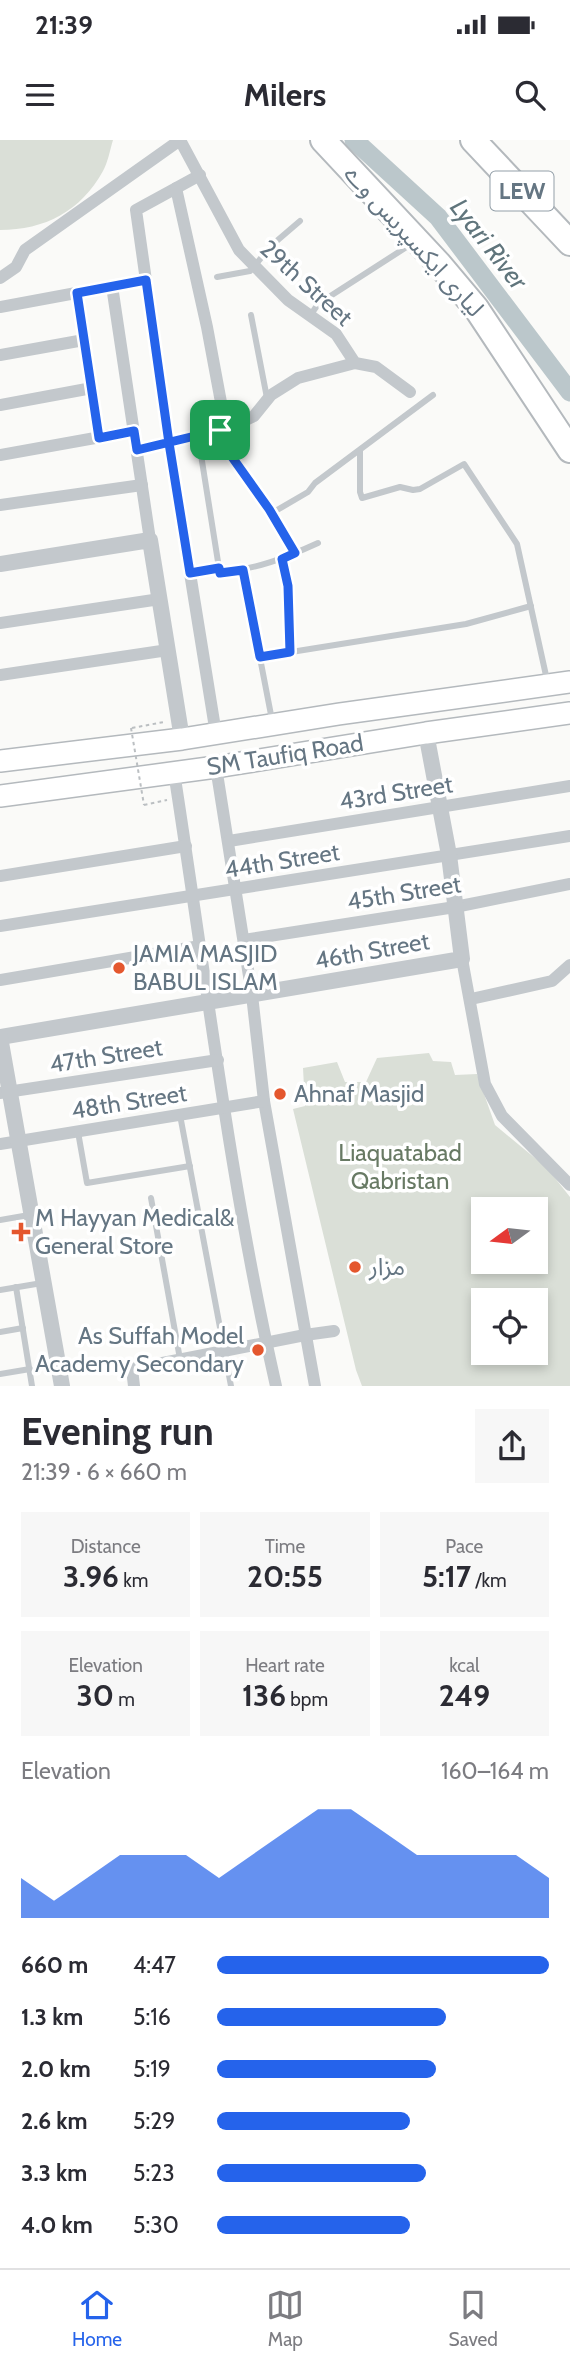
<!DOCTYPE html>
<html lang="en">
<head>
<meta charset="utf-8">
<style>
  body { margin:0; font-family:Cabin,"Noto Sans Arabic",sans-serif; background:#f7f7f7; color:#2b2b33; height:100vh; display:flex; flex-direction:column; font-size:26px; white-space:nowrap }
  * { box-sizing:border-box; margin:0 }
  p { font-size:23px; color:#7c7c81 }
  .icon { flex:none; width:38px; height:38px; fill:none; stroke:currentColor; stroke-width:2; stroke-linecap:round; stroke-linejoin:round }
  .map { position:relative; height:1246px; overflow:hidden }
  .sheet { display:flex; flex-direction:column; background:#fff; flex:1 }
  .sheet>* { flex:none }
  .needle { width:46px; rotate:255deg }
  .controls { position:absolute; left:471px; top:1057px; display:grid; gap:14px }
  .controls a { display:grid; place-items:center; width:77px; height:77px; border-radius:0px; background:#fff; box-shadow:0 4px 10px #0003; font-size:35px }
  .pin { position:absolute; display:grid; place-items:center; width:60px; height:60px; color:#fff; margin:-30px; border-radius:14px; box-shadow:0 4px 10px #0006 }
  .round { display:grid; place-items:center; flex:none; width:74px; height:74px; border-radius:0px; background:#f7f7f7 }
  .summary { display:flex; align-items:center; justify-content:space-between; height:119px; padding:0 21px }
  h1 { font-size:38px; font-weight:700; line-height:52px }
  .stats { display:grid; grid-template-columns:repeat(3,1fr); gap:10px; height:119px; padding:7px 21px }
  .stats div { display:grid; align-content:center; border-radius:0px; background:#f7f7f7; text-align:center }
  .stats b { font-size:30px; font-weight:700 }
  .stats small { font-size:19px; font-weight:400 }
  .stats p { font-size:19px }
  .chart { height:196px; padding:14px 21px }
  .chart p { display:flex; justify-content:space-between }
  .chart svg { width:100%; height:126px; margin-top:7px; fill:#2563eb; opacity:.7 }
  ul { padding:0 21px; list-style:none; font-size:23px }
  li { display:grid; grid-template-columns:112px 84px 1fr; align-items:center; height:52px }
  li i { height:18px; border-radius:9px; background:#2563eb }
  .status { display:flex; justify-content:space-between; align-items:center; height:49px; padding:0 35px; background:#fff; direction:ltr }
  .status svg { height:19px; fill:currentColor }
  header { display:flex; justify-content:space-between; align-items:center; height:91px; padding:0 21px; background:#fff; font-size:32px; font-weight:700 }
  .dock { display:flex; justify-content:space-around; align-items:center; height:98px; border-top:2px solid #e1e1e2; background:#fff; font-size:19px; color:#7c7c81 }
  .dock a { display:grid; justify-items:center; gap:4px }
  .dock .active { color:#2563eb }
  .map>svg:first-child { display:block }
  .green { fill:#dadfd7; fill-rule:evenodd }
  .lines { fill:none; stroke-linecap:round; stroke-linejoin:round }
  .river { stroke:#bbc7cb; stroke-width:19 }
  .trunk-casing { stroke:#b4b9bd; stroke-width:24 }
  .motorway-casing { stroke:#b4b9bd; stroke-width:28 }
  .path { stroke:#bbbfc2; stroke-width:2; stroke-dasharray:3.5 3.5; stroke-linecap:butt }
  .service { stroke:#c3c8cc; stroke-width:6 }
  .minor { stroke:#c3c8cc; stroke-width:12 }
  .tertiary { stroke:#c3c8cc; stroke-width:16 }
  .trunk { stroke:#fff; stroke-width:21 }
  .motorway { stroke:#fff; stroke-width:24 }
  .path-bridge { stroke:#bbbfc2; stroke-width:2; stroke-dasharray:3.5 3.5; stroke-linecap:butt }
  .route-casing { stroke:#fff; stroke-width:14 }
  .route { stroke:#2563eb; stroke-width:9 }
  .poi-dot { fill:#e4572e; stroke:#fff; stroke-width:2.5 }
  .labels { text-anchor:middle; stroke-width:7; stroke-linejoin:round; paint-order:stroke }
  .shield { fill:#fff; stroke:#939fa8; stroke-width:2 }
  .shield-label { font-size:23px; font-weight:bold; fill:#657683 }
  .street-label { font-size:24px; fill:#657683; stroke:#fff }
  .poi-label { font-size:24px; fill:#657683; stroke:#fff; text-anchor:start }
  .park-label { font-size:24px; fill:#687a64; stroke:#fff }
  .water-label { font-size:26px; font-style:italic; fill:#60757c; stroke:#fff }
</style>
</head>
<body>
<div class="status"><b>21:39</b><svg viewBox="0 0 49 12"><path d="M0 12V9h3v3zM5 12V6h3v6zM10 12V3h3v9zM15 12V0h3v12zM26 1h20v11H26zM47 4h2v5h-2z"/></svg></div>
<header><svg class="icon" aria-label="menu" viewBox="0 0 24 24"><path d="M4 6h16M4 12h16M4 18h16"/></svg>Milers<svg class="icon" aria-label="search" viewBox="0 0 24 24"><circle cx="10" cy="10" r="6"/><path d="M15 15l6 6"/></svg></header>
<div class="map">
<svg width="570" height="1246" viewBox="0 0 570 1246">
  <rect width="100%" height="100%" fill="#fafaf8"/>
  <g class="green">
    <path d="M0 0H113C110 10 108 22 103 31 81 71 45 90 0 90Z"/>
    <path d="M429 913 433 921 451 922 455 935 477 934 495 985 547 1028 570 1057V1246H362L356 1230 293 969 305 966 303 928 337 922 345 942H366L377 918ZM483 1069H536V1122H483ZM483 1160H536V1213H483Z"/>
  </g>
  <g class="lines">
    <path class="river" d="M354 0 438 77 570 252"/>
    <defs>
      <g id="trunk">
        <path d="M0 621 182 599 339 574 570 542"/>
        <path d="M0 656 216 627 426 593 570 573"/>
      </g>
      <g id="motorway">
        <path d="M323 0 439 124 476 168 570 310"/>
        <path d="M473 0 570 103"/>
      </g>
    </defs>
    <use href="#trunk" class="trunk-casing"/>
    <use href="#motorway" class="motorway-casing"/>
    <g class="path">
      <path d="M132 588 164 582"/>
      <path d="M144 665 167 660"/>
    </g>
    <g class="service">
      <path d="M217 137 250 131 272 105 300 81"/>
      <path d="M251 175 267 258"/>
      <path d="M310 176 318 164 405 108"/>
      <path d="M220 290 232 317 269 369 295 413"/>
      <path d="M360 311V352L362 358 400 347 413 350 420 349 464 324 517 404 547 540"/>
      <path d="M272 373 308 352 315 343 433 255"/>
      <path d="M282 419 288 446 290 512"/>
      <path d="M219 428 220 433C259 428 283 419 318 403"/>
      <path d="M243 430 272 580"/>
      <path d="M191 433 219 428 198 296"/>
      <path d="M260 517 466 484 531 466"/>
      <path d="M180 975 231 1246"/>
      <path d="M78 992 87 1043 190 1026"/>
      <path d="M151 1058 180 1219"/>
      <path d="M0 1080 29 1075"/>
      <path d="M16 1147 32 1246"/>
      <path d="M0 1150 42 1143"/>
      <path d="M0 1192 23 1188"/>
      <path d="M0 1234 30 1229"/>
    </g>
    <g class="minor">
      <path d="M200 35 136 70 169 303 216 594"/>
      <path d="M176 48 207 187 226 289"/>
      <path d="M0 138 16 127 25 110 180 0 239 110 288 160 336 194 355 223 376 227 410 252"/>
      <path d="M112 146 150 400"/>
      <path d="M77 153 99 298"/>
      <path d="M0 167 146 140"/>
      <path d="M0 215 84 200"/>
      <path d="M0 265 92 248"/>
      <path d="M137 310 226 289 254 276 271 255 298 238 355 223"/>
      <path d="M0 315 134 291"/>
      <path d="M0 365 142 345"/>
      <path d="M0 483 160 459"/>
      <path d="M0 535 168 510"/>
      <path d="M216 627 252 855 264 961 315 1246"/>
      <path d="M174 632C206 837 230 1044 276 1246"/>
      <path d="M229 701 570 646"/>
      <path d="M0 736 186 706"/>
      <path d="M0 786 570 696"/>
      <path d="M244 800 455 767 570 744"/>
      <path d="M462 819 485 944 502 976 570 1045"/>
      <path d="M0 840 200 806"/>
      <path d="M471 859 552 841 570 825"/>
      <path d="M0 953 218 920"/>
      <path d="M0 1004 264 961"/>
      <path d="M134 1246 132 1229 305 1195 334 1191"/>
    </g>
    <g class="tertiary">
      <path d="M0 424 150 400 182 599"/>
      <path d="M0 897 462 819 449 715 426 593"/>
      <path d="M0 897 62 1246"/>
    </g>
    <use href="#trunk" class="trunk"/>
    <use href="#motorway" class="motorway"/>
    <path class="path-bridge" d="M131 588 144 665"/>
  </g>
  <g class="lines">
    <defs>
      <path id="route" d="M220 290 137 310 134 291 99 298 77 153 146 140 169 303 190 433 219 428 220 433 243 430 260 517 290 512 288 446 282 419 295 413 269 369 232 317 220 290"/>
    </defs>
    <use href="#route" class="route-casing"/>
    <use href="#route" class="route"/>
  </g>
  <g class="poi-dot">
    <circle cx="119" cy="828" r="7"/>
    <circle cx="280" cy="954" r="7"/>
    <path d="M17.5 1081.5h7v7h7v7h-7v7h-7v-7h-7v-7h7z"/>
    <circle cx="355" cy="1127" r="7"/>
    <circle cx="258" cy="1210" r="7"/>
  </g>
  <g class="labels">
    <rect class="shield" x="490.5" y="31.5" width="63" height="39" rx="5"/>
    <g class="shield-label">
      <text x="522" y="59">LEW</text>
    </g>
    <g class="street-label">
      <text transform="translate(414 101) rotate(48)" y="8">لیاری ایکسپریس وے</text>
      <text transform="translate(306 143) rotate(42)" y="8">29th Street</text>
      <text transform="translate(285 615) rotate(-9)" y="8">SM Taufiq Road</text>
      <text transform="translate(396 653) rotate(-9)" y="8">43rd Street</text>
      <text transform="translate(282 721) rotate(-9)" y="8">44th Street</text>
      <text transform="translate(404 753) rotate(-9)" y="8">45th Street</text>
      <text transform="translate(372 811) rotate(-10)" y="8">46th Street</text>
      <text transform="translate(106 916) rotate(-9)" y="8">47th Street</text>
      <text transform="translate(129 962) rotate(-9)" y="8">48th Street</text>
    </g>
    <g class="poi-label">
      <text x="133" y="822">JAMIA MASJID<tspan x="133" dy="28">BABUL ISLAM</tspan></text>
      <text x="294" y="962">Ahnaf Masjid</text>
      <text x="35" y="1086">M Hayyan Medical&amp;<tspan x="35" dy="28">General Store</tspan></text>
      <text x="369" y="1135">مزار</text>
      <text x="244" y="1204" text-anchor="end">As Suffah Model<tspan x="244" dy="28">Academy Secondary</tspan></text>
    </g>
    <g class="park-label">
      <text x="400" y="1021">Liaquatabad<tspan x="400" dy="28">Qabristan</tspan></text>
    </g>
    <g class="water-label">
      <text transform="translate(489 104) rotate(52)" y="9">Lyari River</text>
    </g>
  </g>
</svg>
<div class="controls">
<a><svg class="needle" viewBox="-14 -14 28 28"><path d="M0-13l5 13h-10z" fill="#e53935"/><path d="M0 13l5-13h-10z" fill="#7c7c81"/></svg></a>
<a><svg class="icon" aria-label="locate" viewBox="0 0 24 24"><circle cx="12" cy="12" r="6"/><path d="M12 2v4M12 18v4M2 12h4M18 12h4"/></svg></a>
</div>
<div class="pin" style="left:220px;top:290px;background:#1e9e55"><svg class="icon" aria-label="arrive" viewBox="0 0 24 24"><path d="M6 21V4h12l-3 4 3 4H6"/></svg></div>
</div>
<section class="sheet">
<div class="summary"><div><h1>Evening run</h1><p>21:39 · 6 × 660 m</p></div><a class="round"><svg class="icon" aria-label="share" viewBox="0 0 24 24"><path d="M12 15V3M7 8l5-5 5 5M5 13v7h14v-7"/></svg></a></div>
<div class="stats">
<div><p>Distance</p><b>3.96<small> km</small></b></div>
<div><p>Time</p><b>20:55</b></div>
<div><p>Pace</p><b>5:17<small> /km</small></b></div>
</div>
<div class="stats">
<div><p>Elevation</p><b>30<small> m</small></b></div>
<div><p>Heart rate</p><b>136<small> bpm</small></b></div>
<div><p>kcal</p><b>249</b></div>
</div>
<div class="chart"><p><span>Elevation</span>160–164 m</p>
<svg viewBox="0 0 160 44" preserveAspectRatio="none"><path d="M0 44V30L10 38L20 30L30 22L40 22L50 22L60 30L70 22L80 14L90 6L100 6L110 14L120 22L130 22L140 22L150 22L160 30V44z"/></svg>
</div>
<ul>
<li><b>660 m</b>4:47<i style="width:100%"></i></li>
<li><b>1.3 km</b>5:16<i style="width:69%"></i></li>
<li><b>2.0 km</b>5:19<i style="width:66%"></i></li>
<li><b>2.6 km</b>5:29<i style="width:58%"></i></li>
<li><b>3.3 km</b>5:23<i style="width:63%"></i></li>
<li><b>4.0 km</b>5:30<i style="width:58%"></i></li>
</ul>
</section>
<nav class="dock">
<a class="active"><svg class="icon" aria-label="home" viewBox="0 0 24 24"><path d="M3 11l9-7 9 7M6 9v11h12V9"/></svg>Home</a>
<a><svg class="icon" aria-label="map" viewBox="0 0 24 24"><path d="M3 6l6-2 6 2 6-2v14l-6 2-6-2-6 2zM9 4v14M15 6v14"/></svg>Map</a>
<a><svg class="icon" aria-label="saved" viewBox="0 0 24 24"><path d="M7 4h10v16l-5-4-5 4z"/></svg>Saved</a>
</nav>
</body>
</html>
